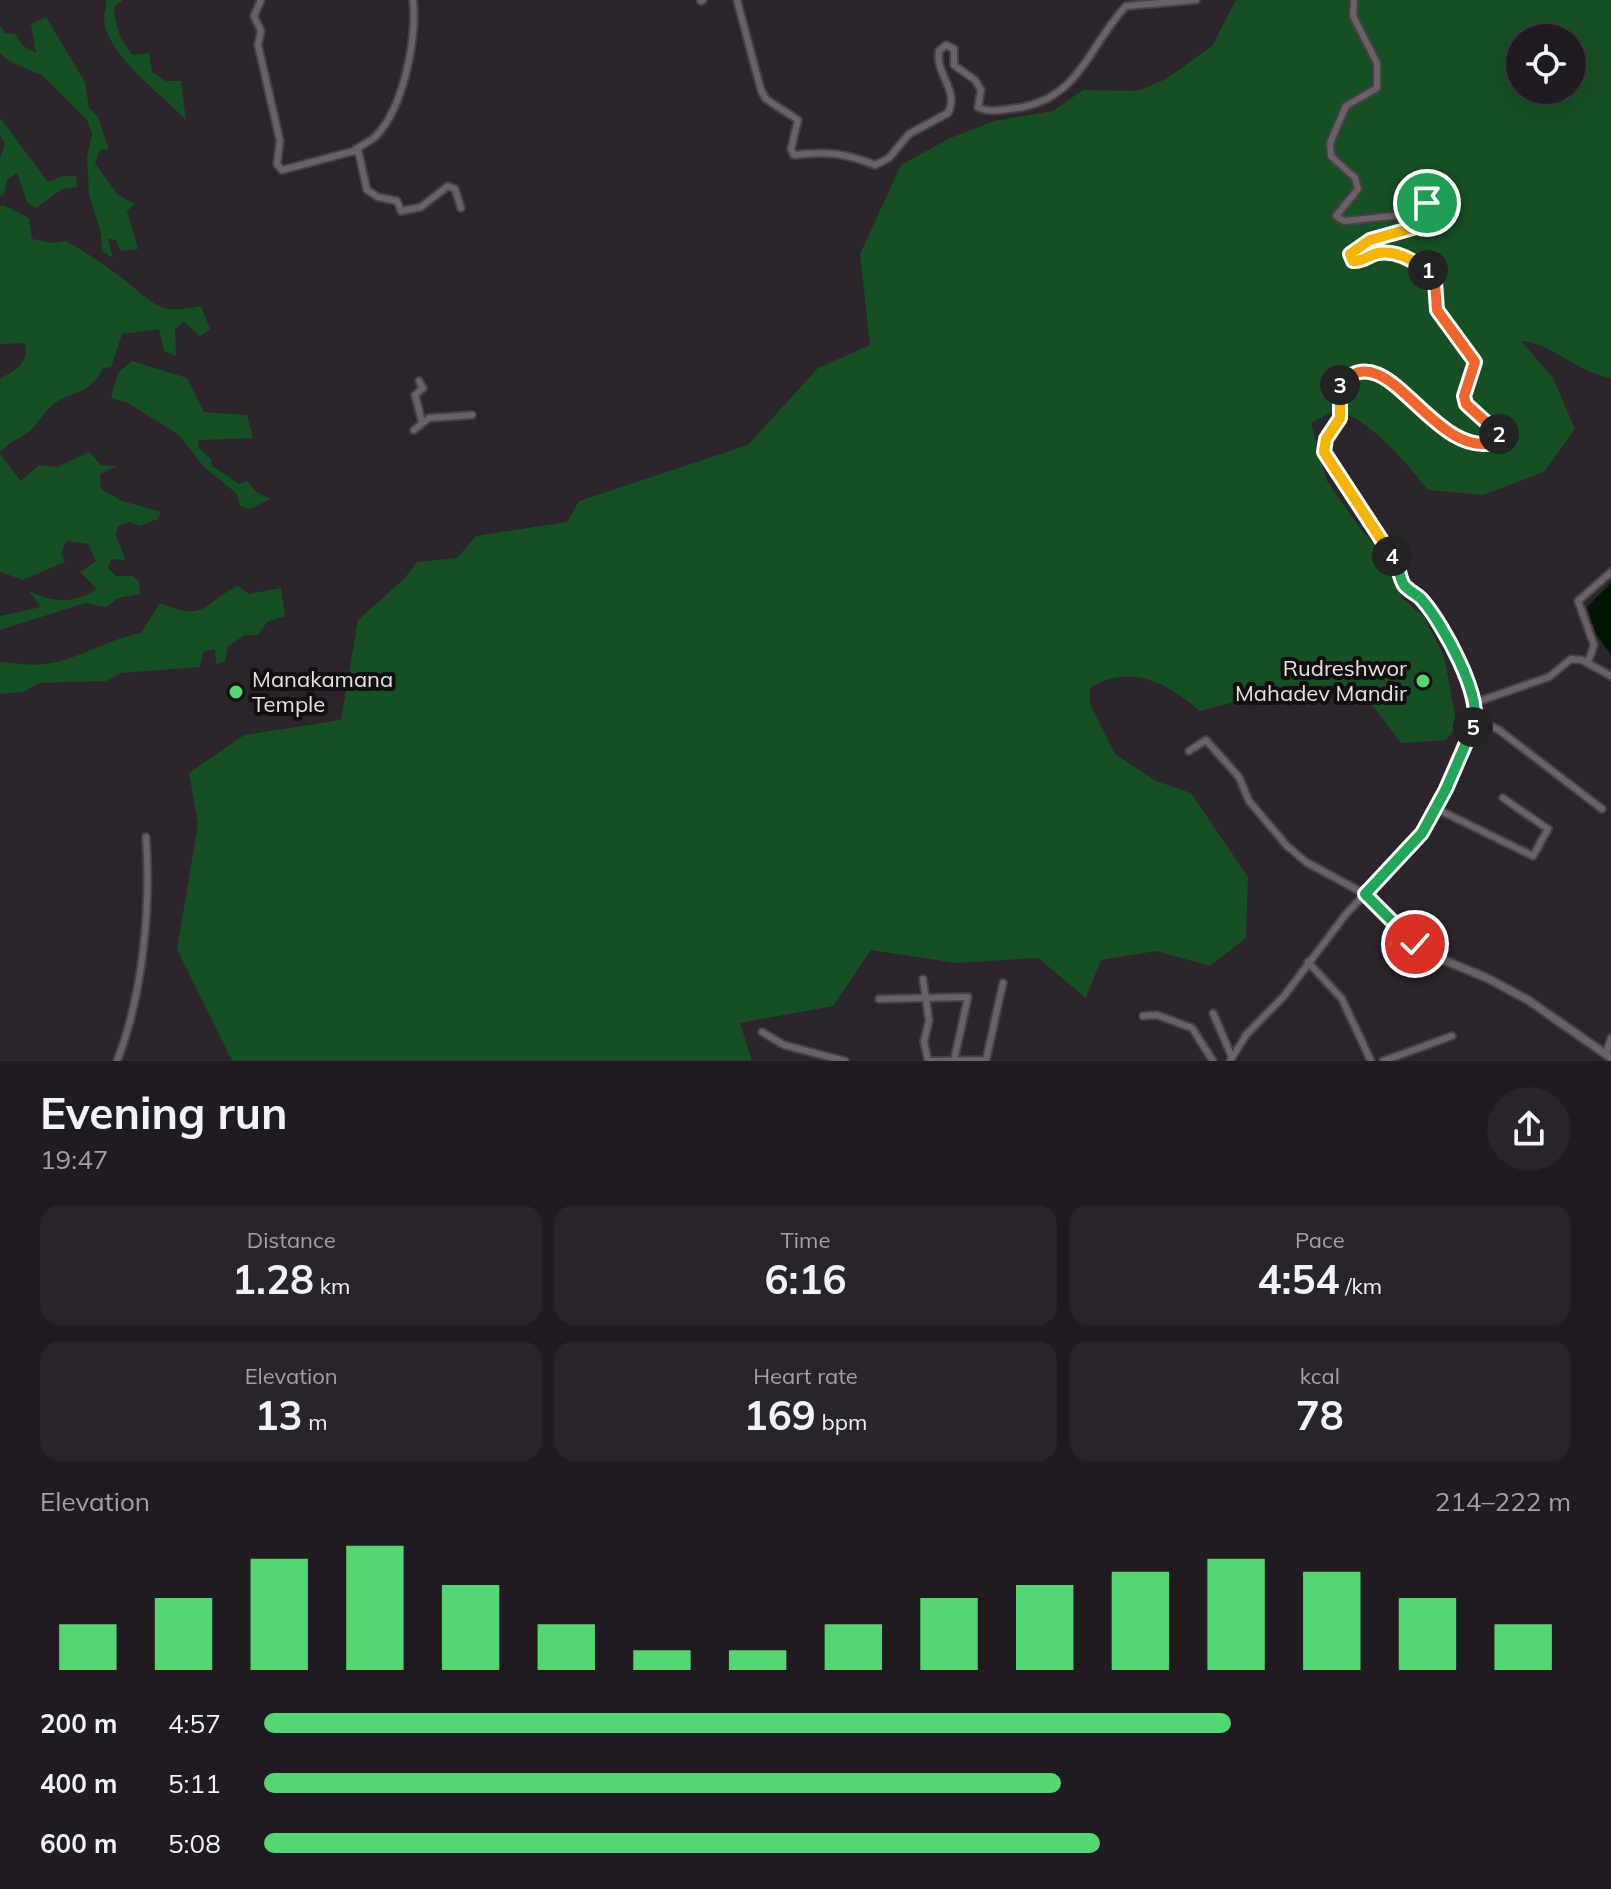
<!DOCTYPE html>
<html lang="en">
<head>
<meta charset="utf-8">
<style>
  body { margin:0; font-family:Mulish,sans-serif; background:#282429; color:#f1f3f6; height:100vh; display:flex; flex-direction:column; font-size:30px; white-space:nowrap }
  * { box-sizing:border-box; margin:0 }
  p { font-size:26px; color:#a2a1a5 }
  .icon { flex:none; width:44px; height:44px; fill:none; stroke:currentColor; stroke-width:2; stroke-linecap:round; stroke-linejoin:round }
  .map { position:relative; height:1061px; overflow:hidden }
  .drawer { display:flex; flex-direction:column; background:#201b20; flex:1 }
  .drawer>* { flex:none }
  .controls { position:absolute; left:1506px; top:24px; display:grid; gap:16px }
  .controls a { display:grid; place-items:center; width:80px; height:80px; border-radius:50%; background:#201b20; box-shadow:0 8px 32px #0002,0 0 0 2px #3d393e; font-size:40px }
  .pin { position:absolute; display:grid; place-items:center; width:68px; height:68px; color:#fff; margin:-34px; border:4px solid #fff; border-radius:50%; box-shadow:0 2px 8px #0007 }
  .km { position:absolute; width:40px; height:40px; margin:-20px; border-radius:50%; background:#222; color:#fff; font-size:22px; line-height:40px; text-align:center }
  .round { display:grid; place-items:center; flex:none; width:84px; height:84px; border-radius:42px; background:#282429 }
  .head { display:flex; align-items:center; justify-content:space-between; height:136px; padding:0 40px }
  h1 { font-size:44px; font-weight:700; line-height:60px }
  .figures { display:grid; grid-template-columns:repeat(3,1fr); gap:12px; height:136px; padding:8px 40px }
  .figures div { display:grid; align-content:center; border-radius:20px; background:#282429; text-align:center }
  .figures b { font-size:40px; font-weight:700 }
  .figures small { font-size:22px; font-weight:400 }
  .figures p { font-size:22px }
  .chart { height:224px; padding:16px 40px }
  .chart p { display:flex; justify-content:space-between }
  .chart svg { width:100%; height:144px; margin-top:8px; stroke:#54d672; stroke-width:6 }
  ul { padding:0 40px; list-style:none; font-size:26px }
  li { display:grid; grid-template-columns:128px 96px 1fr; align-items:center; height:60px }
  li i { height:20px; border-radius:10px; background:#54d672 }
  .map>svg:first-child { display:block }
  .green { fill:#174f24; fill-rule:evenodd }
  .water { fill:#001602 }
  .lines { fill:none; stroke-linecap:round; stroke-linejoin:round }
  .minor-casing { stroke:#464144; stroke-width:10 }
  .tertiary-casing { stroke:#464144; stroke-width:11 }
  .minor { stroke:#696167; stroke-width:6 }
  .tertiary { stroke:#696167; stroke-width:7 }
  .split-1-casing { stroke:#fff; stroke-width:16 }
  .split-2-casing { stroke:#fff; stroke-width:16 }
  .split-3-casing { stroke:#fff; stroke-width:16 }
  .split-4-casing { stroke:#fff; stroke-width:16 }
  .split-5-casing { stroke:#fff; stroke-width:16 }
  .split-6-casing { stroke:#fff; stroke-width:16 }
  .split-7-casing { stroke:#fff; stroke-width:16 }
  .split-1 { stroke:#f5b400; stroke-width:10 }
  .split-2 { stroke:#f0652b; stroke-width:10 }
  .split-3 { stroke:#f0652b; stroke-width:10 }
  .split-4 { stroke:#f5b400; stroke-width:10 }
  .split-5 { stroke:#22a559; stroke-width:10 }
  .split-6 { stroke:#22a559; stroke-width:10 }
  .split-7 { stroke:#22a559; stroke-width:10 }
  .poi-dot { fill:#54d672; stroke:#120f11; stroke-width:3 }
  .labels { text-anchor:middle; stroke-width:8; stroke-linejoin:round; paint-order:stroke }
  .poi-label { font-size:22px; fill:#e5e1e4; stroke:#120f11; text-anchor:end }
</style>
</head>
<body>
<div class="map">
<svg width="1611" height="1061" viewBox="0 0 1611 1061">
  <rect width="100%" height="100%" fill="#2b242a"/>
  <g class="green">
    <path d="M106 0H123L114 7C115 27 120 40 133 55L149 53 152 72 166 81H181L186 120C162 94 106 55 104 18 104 12 107 7 106 0Z"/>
    <path d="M1236 0H1611V378C1577 373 1554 344 1521 341L1553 378 1575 429 1544 472 1483 495 1428 490C1401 457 1376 426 1337 409L1311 423 1327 481 1360 528 1392 564 1402 598 1424 617 1444 656 1457 726 1446 740 1401 743 1358 686H1295L1200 711C1167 683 1130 663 1090 688V704L1115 754 1156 781 1191 793 1248 877 1246 938 1210 966 1156 951 1101 960 1086 998 1038 958 956 963 871 950 833 1006 740 1023 752 1061H232L177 949 198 824 189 773 244 735 341 720 358 620 404 579 417 562 457 558 476 536 567 522 579 501 748 445 818 368 870 345 860 254 901 165 948 139 994 121 1053 111 1083 90 1137 91 1166 79 1212 46ZM1520 38H1572V90H1520Z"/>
    <path d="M46 17 85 82 89 108 98 117 109 149 100 150 95 163 118 195 135 204 127 211 138 249 121 251 116 240 108 239 113 258 102 251 101 233 89 194 87 157 92 134 87 120 43 76 9 61 0 53V26L5 33 15 34 23 46 36 53 31 24Z"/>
    <path d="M0 118 48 182 63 176H76L77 187 62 189 36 208 27 202 17 173 7 180 4 195 0 196V158L5 144 0 135Z"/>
    <path d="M3 205 29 218 32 239 53 243 66 241C86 252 117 273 133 287 160 310 166 313 201 306L210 329 200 336 184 322 175 329 176 356 164 351 159 329 122 334 111 367 103 368C90 393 79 390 58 401 44 409 38 426 26 434 15 441 11 441 0 452V379C17 368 29 364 25 343L0 344V206Z"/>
    <path d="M132 361 187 378 204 412 247 415 253 438 199 440 198 447 211 459 212 466 239 484 247 481 256 492 271 499 250 509 240 506 236 493 204 467 179 435 128 403 111 398 118 373Z"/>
    <path d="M89 452 101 465 117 466 100 474 101 489 122 501 161 512 158 519 139 526 130 522 118 526 116 536 126 560 111 559 108 568 116 576H133L139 581 140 594 118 598 106 607 85 603 0 630V616L41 607 29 591C55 603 73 604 97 589L80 572 96 561 88 544 66 541 61 554 65 562 23 580 0 572V454L21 481 39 465 57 467Z"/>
    <path d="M238 586 249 594 281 588 285 616 267 622 258 635H245L228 646 225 661 216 664 215 649 203 652 200 667 121 673 106 681 39 683 23 692 0 694V662C14 663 31 666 45 664 78 660 108 639 141 633L160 603C208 623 201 603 238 586Z"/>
  </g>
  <path class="water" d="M1611 583V655L1596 634 1587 607Z"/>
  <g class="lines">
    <defs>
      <g id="minor">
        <path d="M261 0 254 16 261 31 258 45 280 141 277 164 282 170 358 150 367 190 378 197 397 201 401 211 421 207 448 186 455 189 461 208"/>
        <path d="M737 0 761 90 766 99 798 120 791 149 794 155C827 151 845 153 875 165L889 158 909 134 948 113C960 90 935 75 939 51L946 45 954 49V65L975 80 981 90 978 107C988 113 998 110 1009 109 1079 103 1086 49 1126 6L1196 0"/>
        <path d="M701 1 703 0"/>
        <path d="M355 150C361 145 370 142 376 136 404 107 417 38 413 0"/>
        <path d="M419 381 423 388 415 395 422 422"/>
        <path d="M414 430 429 418 472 415"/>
        <path d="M1588 662 1594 645 1578 601 1611 572"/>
        <path d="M1474 703 1549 677 1571 659 1582 660 1611 676"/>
        <path d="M1476 719 1499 730 1602 809"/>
        <path d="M1189 751 1206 740 1239 777 1249 801 1287 846 1306 862 1365 894"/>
        <path d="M1435 808 1533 856 1548 829 1503 798"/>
        <path d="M1308 962 1342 999 1371 1061"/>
        <path d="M923 979 929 1021 924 1041 928 1061"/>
        <path d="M879 999 968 997 954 1060"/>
        <path d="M1213 1013 1232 1057"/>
        <path d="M1143 1016 1157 1015 1192 1028 1213 1061"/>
        <path d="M762 1032 784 1045 845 1061"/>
        <path d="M1606 1054 1611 1038"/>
        <path d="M117 1061C143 995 151 907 146 837"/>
        <path d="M932 1061 986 1060 1003 983"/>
        <path d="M1230 1061 1246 1035 1284 996 1346 914 1422 833 1446 789 1476 719 1474 703 1455 652 1423 599 1403 583 1396 560 1384 548 1324 452 1326 439 1340 418 1338 388C1349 374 1361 367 1379 372 1408 399 1450 453 1493 443L1500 433 1466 404 1464 396 1475 362C1465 342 1449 329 1438 312 1432 302 1438 291 1435 281 1424 251 1382 250 1360 262L1351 258 1350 254 1370 240 1422 227 1431 219 1432 210 1427 203 1402 215 1344 221 1336 216 1358 189 1355 178 1331 156 1330 143 1346 106 1377 88V63L1353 16 1354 0"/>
        <path d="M1383 1061 1452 1036"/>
      </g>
      <path id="tertiary" d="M1365 894 1429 954 1487 978 1528 1000 1611 1058"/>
    </defs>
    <use href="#minor" class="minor-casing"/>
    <use href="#tertiary" class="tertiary-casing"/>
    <use href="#minor" class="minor"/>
    <use href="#tertiary" class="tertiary"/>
  </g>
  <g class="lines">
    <defs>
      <path id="split-1" d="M1427 203 1432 210 1427 224 1370 240 1350 254 1353 261C1363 262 1369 255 1378 253 1397 250 1413 261 1428 270"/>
      <path id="split-2" d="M1428 270 1435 282 1437 310 1475 362 1464 396 1466 404 1499 434"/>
      <path id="split-3" d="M1340 385C1386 331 1431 457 1493 443L1499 434"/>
      <path id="split-4" d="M1340 385V418L1326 439 1324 452 1392 556"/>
      <path id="split-5" d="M1392 556C1400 564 1398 576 1404 585 1409 592 1418 594 1423 601 1442 623 1485 699 1473 727"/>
      <path id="split-6" d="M1368 891 1422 833 1446 789 1473 727"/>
      <path id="split-7" d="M1368 891 1365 894 1415 944"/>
    </defs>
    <use href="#split-1" class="split-1-casing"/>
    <use href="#split-2" class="split-2-casing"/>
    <use href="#split-3" class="split-3-casing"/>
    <use href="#split-4" class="split-4-casing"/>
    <use href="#split-5" class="split-5-casing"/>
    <use href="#split-6" class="split-6-casing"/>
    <use href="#split-7" class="split-7-casing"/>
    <use href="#split-1" class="split-1"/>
    <use href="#split-2" class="split-2"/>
    <use href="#split-3" class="split-3"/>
    <use href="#split-4" class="split-4"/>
    <use href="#split-5" class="split-5"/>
    <use href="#split-6" class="split-6"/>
    <use href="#split-7" class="split-7"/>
  </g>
  <g class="poi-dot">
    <circle cx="1423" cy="681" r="8"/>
    <circle cx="236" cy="692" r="8"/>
  </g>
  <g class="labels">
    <g class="poi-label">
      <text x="1407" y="676">Rudreshwor<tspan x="1407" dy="25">Mahadev Mandir</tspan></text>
      <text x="252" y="687" text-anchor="start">Manakamana<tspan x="252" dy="25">Temple</tspan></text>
    </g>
  </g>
</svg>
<div class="controls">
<a><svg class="icon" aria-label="locate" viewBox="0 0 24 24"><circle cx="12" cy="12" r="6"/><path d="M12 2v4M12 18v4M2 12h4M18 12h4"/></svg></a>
</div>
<div class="pin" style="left:1427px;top:203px;background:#1e9e55"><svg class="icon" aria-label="arrive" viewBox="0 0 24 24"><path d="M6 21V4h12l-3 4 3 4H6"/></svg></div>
<div class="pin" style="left:1415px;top:944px;background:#d93025"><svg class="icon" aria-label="check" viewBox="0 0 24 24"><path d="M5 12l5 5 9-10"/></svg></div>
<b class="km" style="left:1428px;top:270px">1</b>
<b class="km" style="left:1499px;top:434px">2</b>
<b class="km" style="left:1340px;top:385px">3</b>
<b class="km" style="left:1392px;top:556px">4</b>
<b class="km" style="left:1473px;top:727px">5</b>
</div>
<section class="drawer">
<div class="head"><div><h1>Evening run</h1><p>19:47</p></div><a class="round"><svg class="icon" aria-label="share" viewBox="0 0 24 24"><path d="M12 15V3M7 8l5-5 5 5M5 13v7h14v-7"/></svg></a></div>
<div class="figures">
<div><p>Distance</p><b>1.28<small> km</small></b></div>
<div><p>Time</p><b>6:16</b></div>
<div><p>Pace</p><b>4:54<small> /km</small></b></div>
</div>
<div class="figures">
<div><p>Elevation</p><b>13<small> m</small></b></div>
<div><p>Heart rate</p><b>169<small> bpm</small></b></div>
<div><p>kcal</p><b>78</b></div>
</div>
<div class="chart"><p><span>Elevation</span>214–222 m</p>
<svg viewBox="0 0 160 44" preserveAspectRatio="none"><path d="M5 44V30M15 44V22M25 44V10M35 44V6M45 44V18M55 44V30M65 44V38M75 44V38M85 44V30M95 44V22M105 44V18M115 44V14M125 44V10M135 44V14M145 44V22M155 44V30"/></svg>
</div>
<ul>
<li><b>200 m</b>4:57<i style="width:74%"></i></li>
<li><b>400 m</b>5:11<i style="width:61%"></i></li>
<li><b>600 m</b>5:08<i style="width:64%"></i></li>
</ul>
</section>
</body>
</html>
